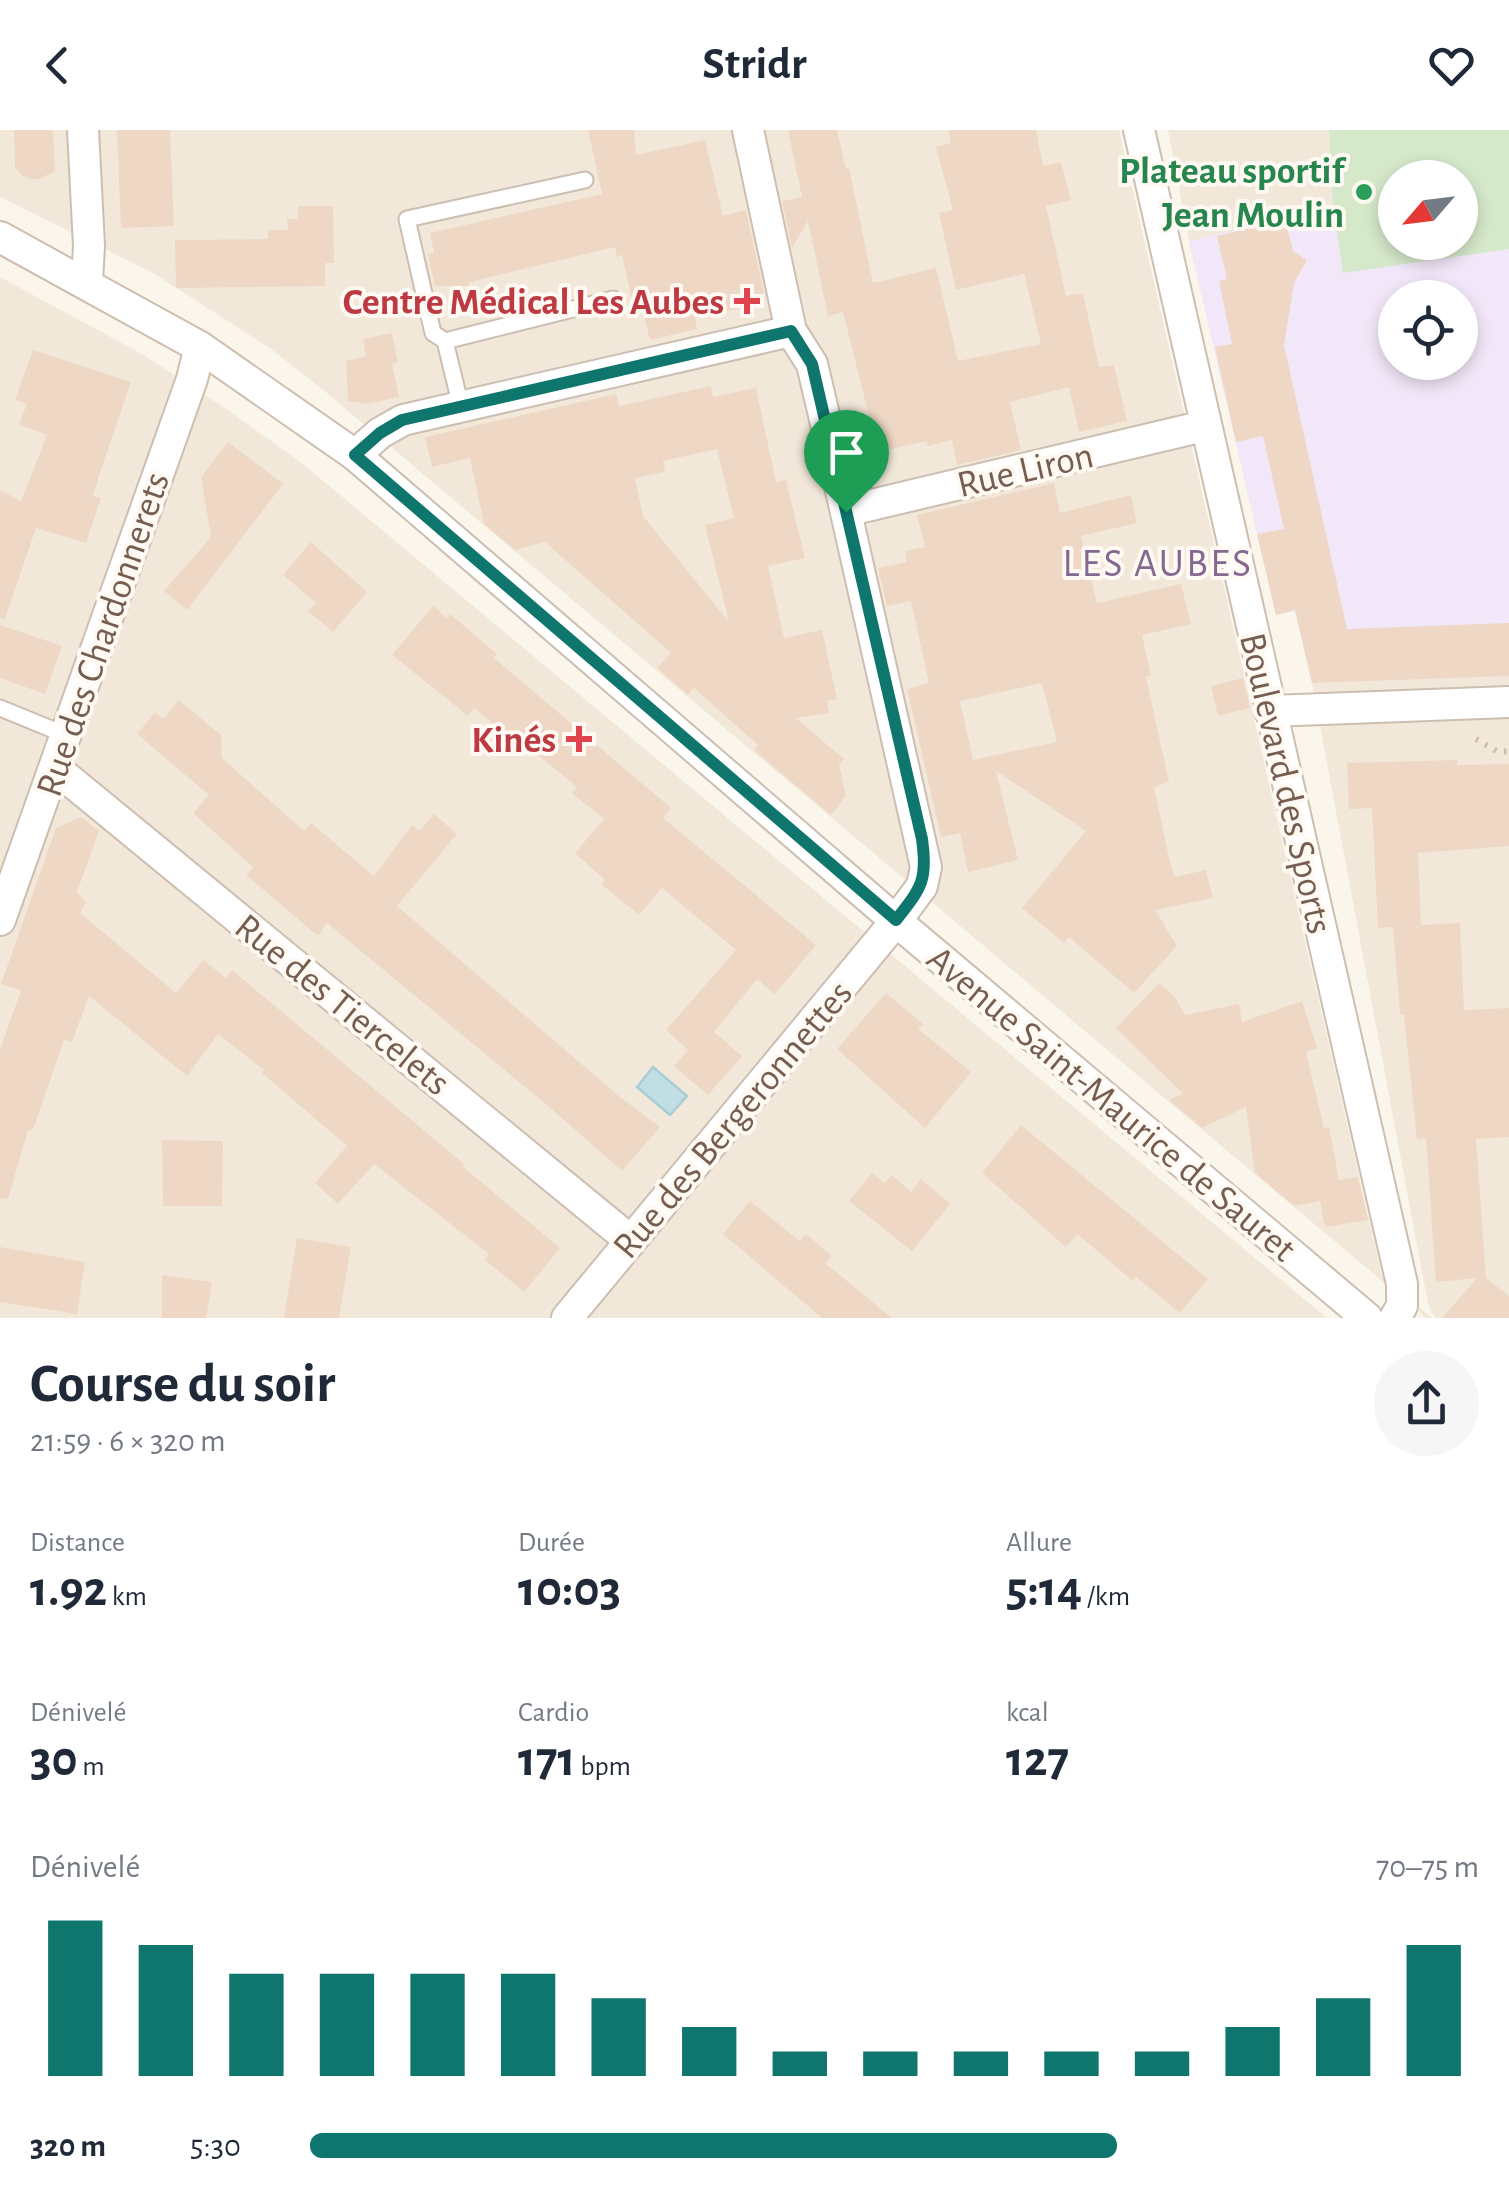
<!DOCTYPE html>
<html lang="fr">
<head>
<meta charset="utf-8">
<style>
  body { margin:0; font-family:"Alegreya Sans",sans-serif; background:#f6f6f7; color:#1f2937; height:100vh; display:flex; flex-direction:column; font-size:38px; white-space:nowrap }
  * { box-sizing:border-box; margin:0 }
  p { font-size:32px; color:#747a83 }
  .icon { flex:none; width:55px; height:55px; fill:none; stroke:currentColor; stroke-width:2; stroke-linecap:round; stroke-linejoin:round }
  .map { position:relative; height:1188px; overflow:hidden }
  .drawer { display:flex; flex-direction:column; background:#fff; flex:1 }
  .drawer>* { flex:none }
  .needle { width:65px; rotate:242deg }
  .fabs { position:absolute; left:1378px; top:30px; display:grid; gap:20px }
  .fabs a { display:grid; place-items:center; width:100px; height:100px; border-radius:50%; background:#fff; box-shadow:0 5px 15px #0003; font-size:50px }
  .pin { position:absolute; display:grid; place-items:center; width:85px; height:85px; color:#fff; margin:-102px -42px; border-radius:50% 50% 50% 0; rotate:-45deg; box-shadow:0 0 10px #0007 }
  .pin .icon { rotate:45deg }
  .round { display:grid; place-items:center; flex:none; width:105px; height:105px; border-radius:52px; background:#f6f6f7 }
  .summary { display:flex; align-items:center; justify-content:space-between; height:170px; padding:0 30px }
  h1 { font-size:55px; font-weight:600; line-height:75px }
  .stats { display:grid; grid-template-columns:repeat(3,1fr); gap:15px; height:170px; padding:10px 30px }
  .stats div { display:grid; align-content:center }
  .stats b { font-size:50px; font-weight:600 }
  .stats small { font-size:28px; font-weight:400 }
  .stats p { font-size:28px }
  .chart { height:280px; padding:20px 30px }
  .chart p { display:flex; justify-content:space-between }
  .chart svg { width:100%; height:180px; margin-top:10px; stroke:#0f766e; stroke-width:6 }
  ul { padding:0 30px; list-style:none; font-size:32px }
  li { display:grid; grid-template-columns:160px 120px 1fr; align-items:center; height:75px }
  li i { height:25px; border-radius:12px; background:#0f766e }
  header { display:flex; justify-content:space-between; align-items:center; height:130px; padding:0 30px; background:#fff; font-size:45px; font-weight:600 }
  .map>svg:first-child { display:block }
  .residential { fill:#f2e8da; fill-rule:evenodd }
  .education { fill:#f2e7f8; fill-rule:evenodd }
  .green { fill:#d5e8ca; fill-rule:evenodd }
  .water { fill:#c1dee4; stroke:#a8cdd5; stroke-width:2.5 }
  .building { fill:#efd7c5; fill-rule:evenodd }
  .lines { fill:none; stroke-linecap:round; stroke-linejoin:round }
  .lane-casing { stroke:#cdbeb1; stroke-width:19 }
  .street-casing { stroke:#cdbeb1; stroke-width:34 }
  .path { stroke:#d4baa7; stroke-width:6; stroke-dasharray:2.5 8; stroke-linecap:butt }
  .lane { stroke:#fff; stroke-width:15 }
  .street { stroke:#fff; stroke-width:30 }
  .route-casing { stroke:#fff; stroke-width:20 }
  .route { stroke:#0f766e; stroke-width:12 }
  .leisure-dot { fill:#2e9e5b; stroke:#fef9f2; stroke-width:4 }
  .health-dot { fill:#e0444e; stroke:#fef9f2; stroke-width:4 }
  .labels { text-anchor:middle; stroke-width:8; stroke-linejoin:round; paint-order:stroke }
  .leisure-label { font-size:38px; font-weight:bold; fill:#27864d; stroke:#fef9f2; text-anchor:end }
  .health-label { font-size:38px; font-weight:bold; fill:#be3a42; stroke:#fef9f2; text-anchor:end }
  .street-label { font-size:38px; fill:#755e50; stroke:#fef9f2 }
  .neighbourhood-label { font-size:40px; letter-spacing:2.5px; fill:#846890; stroke:#fef9f2 }
</style>
</head>
<body>
<header><svg class="icon" aria-label="back" viewBox="0 0 24 24"><path d="M15 5l-7 7 7 7"/></svg>Stridr<svg class="icon" aria-label="heart" viewBox="0 0 24 24"><path d="M12 20l-8-8c-3-5 5-10 8-4 3-6 11-1 8 4z"/></svg></header>
<div class="map">
<svg width="1509" height="1188" viewBox="0 0 1509 1188">
  <rect width="100%" height="100%" fill="#fbf6eb"/>
  <g class="residential">
    <path d="M0 0H1119L1382 1146 1432 1188H1426L328 264 271 219 153 143 0 67Z"/>
    <path d="M1168 0H1509V1188H1435L1428 1174 1312 553 1295 481 1276 485 1189 111ZM1395 48H1460V112H1395ZM1395 168H1460V232H1395Z"/>
    <path d="M0 147 142 224 228 280 303 334 1327 1188H0Z"/>
  </g>
  <path class="education" d="M1329 0H1509V546L1312 553 1295 481 1276 485 1189 111 1333 77ZM1395 48H1460V112H1395ZM1395 168H1460V232H1395Z"/>
  <path class="green" d="M1329 0H1509V119L1343 143 1333 77ZM1395 48H1460V112H1395Z"/>
  <path class="water" d="M653 937 687 966 670 985 637 957Z"/>
  <g class="building">
    <path d="M14 0H53L55 41 39 49H30L22 45 15 38Z"/>
    <path d="M117 0H170L174 96 121 98Z"/>
    <path d="M588 0H634L636 25 705 10 723 86 746 80 765 168 761 174 695 188 697 199 650 210 640 168 632 170 622 125 617 127 615 117 469 152V156H435L428 124 434 123 430 103 602 64Z"/>
    <path d="M788 0H837L846 39 849 38 873 153 936 138 958 231 1041 214 1024 144 956 160 939 83 953 80 936 17 951 13 948 0H1036L1043 36 1061 32 1071 70 1046 76 1066 166 1083 163 1099 237 1114 235 1127 291 1079 302 1069 257 1010 272 1021 320 957 335 952 310 928 316 926 311 878 322 843 182 828 186 808 91 792 118 782 71 802 67Z"/>
    <path d="M298 76H333L334 133H325V156L176 158 175 110 268 109V100H288L287 89H298Z"/>
    <path d="M1285 90 1293 121 1307 130 1294 153 1284 215 1347 499 1509 493V546L1312 553 1295 480 1276 485 1257 404 1284 399 1263 306 1236 312 1215 217 1232 214 1219 151 1227 149 1217 106Z"/>
    <path d="M392 203 398 232 392 234 399 267 367 274 348 271 346 231 366 226 363 209Z"/>
    <path d="M33 220 131 252 100 342 93 366 101 368 86 413 36 398 5 489 0 488V360L21 371 47 305 19 294 27 274 15 270Z"/>
    <path d="M711 256 713 267 756 258 776 352 786 350 805 428 768 436 784 508 822 500 837 569 827 571 829 583 796 588 844 629 839 635 846 666 831 685 754 620 758 615 694 558 688 565 657 538 671 523 545 412 515 420 484 394 470 328 432 337 425 307 616 264 619 276ZM717 319 734 388 705 395 729 492 643 386 635 348 665 342 663 331Z"/>
    <path d="M228 312 283 354 187 480 164 461 211 407 201 347Z"/>
    <path d="M1054 353 1060 383 1131 365 1137 393 1081 406 1097 473 1181 454 1191 494 1142 505 1151 546 1146 547 1169 652 1154 657 1168 723 1174 747 1206 740 1213 768 1155 780 1177 816 1134 863 1069 807 1064 813 1022 778 1086 701 996 641 1018 730 968 742 960 703 941 707 907 559 929 553 911 471 887 476 878 438 907 432 905 421 925 417 917 385ZM1042 553 1057 612 973 630 960 571Z"/>
    <path d="M311 412 367 462 333 502 308 481 316 473 283 445Z"/>
    <path d="M433 476 447 488 450 484 497 524 494 528 671 678 663 688 816 815 775 864 757 849 714 902 742 926 708 965 674 936 688 920 666 900 736 820 662 758 639 785 601 754 605 750 575 723 604 689 572 663 577 657 528 617 525 621 474 578 468 586 392 525Z"/>
    <path d="M0 495 62 516 45 564 0 548Z"/>
    <path d="M1243 548 1250 578 1218 586 1211 556Z"/>
    <path d="M179 570 221 605 222 628 304 701 311 693 374 746 412 695 419 701 434 684 457 704 397 776 620 967 660 997 622 1041 547 975 327 793 318 806 246 745 253 737 193 683 209 665 137 604 155 582 163 589Z"/>
    <path d="M1457 630V635L1509 634V716L1418 723 1421 795 1460 793 1464 880 1509 878V1007L1476 1009 1486 1148 1509 1166V1188H1442L1477 1148 1436 1152 1426 1008 1417 1009 1404 885H1400L1393 797 1378 798 1372 678 1349 679 1347 633Z"/>
    <path d="M81 687 99 701 77 762 86 772 80 783 176 863 203 830 226 848 232 840 464 1034 462 1036 560 1118 524 1162 485 1130 489 1124 374 1034 338 1074 315 1053 347 1016 262 943 264 940 218 904 187 946 89 866 72 912 64 910 35 994 32 1001 28 1000 8 1069 0 1068V920L21 860 1 854 56 698Z"/>
    <path d="M1159 853 1175 867 1185 885 1239 874 1242 892 1302 871 1317 918 1306 922 1324 998 1329 997 1339 1050 1358 1047 1368 1090 1325 1097 1320 1071 1294 1076 1255 1043 1246 977 1202 998 1169 970 1183 964 1116 898Z"/>
    <path d="M886 863 923 894 918 899 971 942 925 998 837 919Z"/>
    <path d="M1021 995 1208 1149 1180 1183 1136 1147 1133 1151 1077 1104 1066 1117 982 1043Z"/>
    <path d="M162 1010 223 1011 222 1076H163Z"/>
    <path d="M872 1043 885 1053 892 1045 911 1062 921 1049 950 1074 912 1121 849 1071Z"/>
    <path d="M750 1071 800 1111 806 1104 832 1126 825 1133 892 1188H822L723 1104Z"/>
    <path d="M297 1108 351 1117 339 1188H284Z"/>
    <path d="M0 1117 85 1132 77 1184 0 1172Z"/>
    <path d="M162 1145 212 1152 206 1188H162Z"/>
  </g>
  <g class="lines">
    <defs>
      <g id="lane">
        <path d="M445 211 613 169"/>
        <path d="M461 277 445 211 433 203 407 89 585 50"/>
        <path d="M0 578 66 605"/>
      </g>
      <g id="street">
        <path d="M83 0 89 116 87 152"/>
        <path d="M1139 0 1402 1154V1176L1395 1188"/>
        <path d="M0 107 200 217 355 325 896 791 1367 1188"/>
        <path d="M355 325 380 303 403 290 791 201"/>
        <path d="M846 381 1204 296"/>
        <path d="M1270 581 1509 572"/>
        <path d="M55 638 631 1111"/>
        <path d="M0 790 192 249 200 217"/>
        <path d="M567 1188 896 791 922 756 926 737 824 285 812 234 791 201 748 0"/>
      </g>
    </defs>
    <use href="#lane" class="lane-casing"/>
    <use href="#street" class="street-casing"/>
    <path class="path" d="M1476 609 1498 622 1509 621"/>
    <use href="#lane" class="lane"/>
    <use href="#street" class="street"/>
  </g>
  <g class="lines">
    <defs>
      <path id="route" d="M791 201 812 234 922 709C928 751 921 758 896 790L355 325 380 303 402 290Z"/>
    </defs>
    <use href="#route" class="route-casing"/>
    <use href="#route" class="route"/>
  </g>
  <circle class="leisure-dot" cx="1364" cy="62" r="10"/>
  <g class="health-dot">
    <path d="M742 156h10v10h10v10h-10v10h-10v-10h-10v-10h10z"/>
    <path d="M574 594h10v10h10v10h-10v10h-10v-10h-10v-10h10z"/>
  </g>
  <g class="labels">
    <g class="leisure-label">
      <text x="1344" y="53">Plateau sportif<tspan x="1344" dy="44">Jean Moulin</tspan></text>
    </g>
    <g class="health-label">
      <text x="724" y="184">Centre Médical Les Aubes</text>
      <text x="556" y="622">Kinés</text>
    </g>
    <g class="street-label">
      <text transform="translate(1025 339) rotate(-13)" y="13">Rue Liron</text>
      <text transform="translate(102 504) rotate(-71)" y="13">Rue des Chardonnerets</text>
      <text transform="translate(1287 653) rotate(77)" y="13">Boulevard des Sports</text>
      <text transform="translate(343 874) rotate(39)" y="13">Rue des Tiercelets</text>
      <text transform="translate(1112 973) rotate(40)" y="13">Avenue Saint-Maurice de Sauret</text>
      <text transform="translate(732 989) rotate(-50)" y="13">Rue des Bergeronnettes</text>
    </g>
    <g class="neighbourhood-label">
      <text x="1158" y="446">LES AUBES</text>
    </g>
  </g>
</svg>
<div class="fabs">
<a><svg class="needle" viewBox="-14 -14 28 28"><path d="M0-13l5 13h-10z" fill="#e53935"/><path d="M0 13l5-13h-10z" fill="#747a83"/></svg></a>
<a><svg class="icon" aria-label="locate" viewBox="0 0 24 24"><circle cx="12" cy="12" r="6"/><path d="M12 2v4M12 18v4M2 12h4M18 12h4"/></svg></a>
</div>
<div class="pin" style="left:846px;top:382px;background:#1e9e55"><svg class="icon" aria-label="arrive" viewBox="0 0 24 24"><path d="M6 21V4h12l-3 4 3 4H6"/></svg></div>
</div>
<section class="drawer">
<div class="summary"><div><h1>Course du soir</h1><p>21:59 · 6 × 320 m</p></div><a class="round"><svg class="icon" aria-label="share" viewBox="0 0 24 24"><path d="M12 15V3M7 8l5-5 5 5M5 13v7h14v-7"/></svg></a></div>
<div class="stats">
<div><p>Distance</p><b>1.92<small> km</small></b></div>
<div><p>Durée</p><b>10:03</b></div>
<div><p>Allure</p><b>5:14<small> /km</small></b></div>
</div>
<div class="stats">
<div><p>Dénivelé</p><b>30<small> m</small></b></div>
<div><p>Cardio</p><b>171<small> bpm</small></b></div>
<div><p>kcal</p><b>127</b></div>
</div>
<div class="chart"><p><span>Dénivelé</span>70–75 m</p>
<svg viewBox="0 0 160 44" preserveAspectRatio="none"><path d="M5 44V6M15 44V12M25 44V19M35 44V19M45 44V19M55 44V19M65 44V25M75 44V32M85 44V38M95 44V38M105 44V38M115 44V38M125 44V38M135 44V32M145 44V25M155 44V12"/></svg>
</div>
<ul>
<li><b>320 m</b>5:30<i style="width:69%"></i></li>
</ul>
</section>
</body>
</html>
